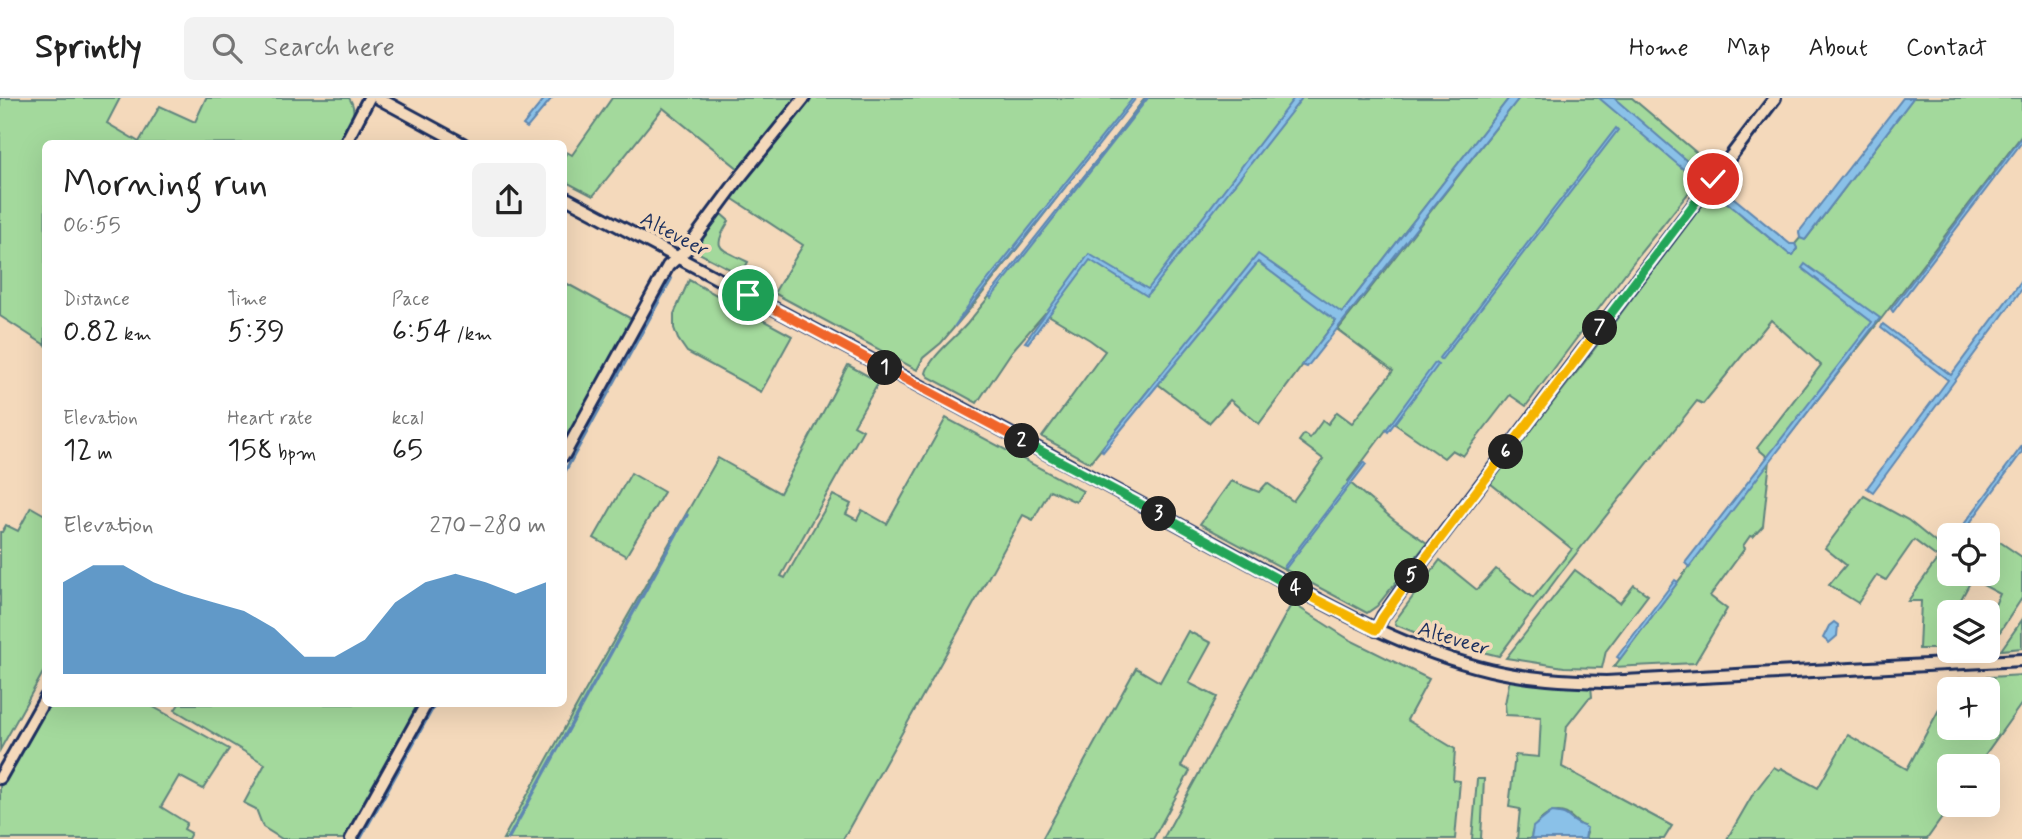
<!DOCTYPE html>
<html lang="en">
<head>
<meta charset="utf-8">
<style>
  body { margin:0; font-family:Mynerve,sans-serif; background:#f2f2f2; color:#222; height:100vh; display:flex; flex-direction:column; font-size:26px; white-space:nowrap }
  * { box-sizing:border-box; margin:0 }
  p { font-size:23px; color:#767676 }
  .icon { flex:none; width:38px; height:38px; fill:none; stroke:currentColor; stroke-width:2; stroke-linecap:round; stroke-linejoin:round }
  .map { position:relative; flex:1; overflow:hidden }
  .drawer { position:absolute; left:42px; top:42px; width:525px; height:567px; display:flex; flex-direction:column; background:#fff; border-radius:10px; box-shadow:0 7px 28px #0002 }
  .drawer>* { flex:none }
  .fabs { position:absolute; left:1937px; top:425px; display:grid; gap:14px }
  .fabs a { display:grid; place-items:center; width:63px; height:63px; border-radius:10px; background:#fff; box-shadow:0 7px 28px #0002; font-size:35px }
  .pin { position:absolute; display:grid; place-items:center; width:60px; height:60px; color:#fff; margin:-30px; border:4px solid #fff; border-radius:50%; box-shadow:0 2px 7px #0007 }
  .km { position:absolute; width:35px; height:35px; margin:-18px; border-radius:50%; background:#222; color:#fff; font-size:19px; line-height:35px; text-align:center }
  .round { display:grid; place-items:center; flex:none; width:74px; height:74px; border-radius:10px; background:#f2f2f2 }
  .headline { display:flex; align-items:center; justify-content:space-between; height:119px; padding:0 21px }
  h1 { font-size:38px; font-weight:600; line-height:52px }
  .figures { display:grid; grid-template-columns:repeat(3,1fr); gap:10px; height:119px; padding:7px 21px }
  .figures div { display:grid; align-content:center }
  .figures b { font-size:30px; font-weight:600 }
  .figures small { font-size:19px; font-weight:400 }
  .figures p { font-size:19px }
  .chart { height:196px; padding:14px 21px }
  .chart p { display:flex; justify-content:space-between }
  .chart svg { width:100%; height:126px; margin-top:7px; fill:#1f6fb2; opacity:.7 }
  header { display:flex; align-items:center; gap:42px; box-sizing:border-box; height:98px; padding:0 35px; background:#fff; border-bottom:2px solid #e0e0e0 }
  header strong { font-size:33px }
  nav { display:flex; gap:38px; margin-inline-start:auto; font-size:24px }
  .search { width:490px; height:63px; background:#f2f2f2; display:flex; align-items:center; gap:18px; box-sizing:border-box; padding:0 24px; border-radius:10px; color:#767676; font-size:26px }
  .map>svg:first-child { display:block }
  .green { fill:#a3d99c; stroke:#5f847d; stroke-width:2 }
  .water { fill:#8ac1e8; stroke:#5e87b1; stroke-width:2 }
  .lines { fill:none; stroke-linecap:round; stroke-linejoin:round }
  .stream { stroke:#5e87b1; stroke-width:3.5 }
  .minor-casing { stroke:#1b2f5e; stroke-width:16 }
  .minor { stroke:#f4d9bb; stroke-width:10 }
  .split-1-casing { stroke:#fff; stroke-width:14 }
  .split-2-casing { stroke:#fff; stroke-width:14 }
  .split-3-casing { stroke:#fff; stroke-width:14 }
  .split-4-casing { stroke:#fff; stroke-width:14 }
  .split-5-casing { stroke:#fff; stroke-width:14 }
  .split-6-casing { stroke:#fff; stroke-width:14 }
  .split-7-casing { stroke:#fff; stroke-width:14 }
  .split-8-casing { stroke:#fff; stroke-width:14 }
  .split-1 { stroke:#f0652b; stroke-width:9 }
  .split-2 { stroke:#f0652b; stroke-width:9 }
  .split-3 { stroke:#22a559; stroke-width:9 }
  .split-4 { stroke:#22a559; stroke-width:9 }
  .split-5 { stroke:#f5b400; stroke-width:9 }
  .split-6 { stroke:#f5b400; stroke-width:9 }
  .split-7 { stroke:#f5b400; stroke-width:9 }
  .split-8 { stroke:#22a559; stroke-width:9 }
  .labels { text-anchor:middle; stroke-width:7; stroke-linejoin:round; paint-order:stroke }
  .street-label { font-size:21px; fill:#1b2f5e; stroke:#f4d9bb }
</style>
</head>
<body>
<header>
<strong>Sprintly</strong>
<div class="search"><svg class="icon" aria-label="search" viewBox="0 0 24 24"><circle cx="10" cy="10" r="6"/><path d="M15 15l6 6"/></svg>Search here</div>
<nav><a>Home</a><a>Map</a><a>About</a><a>Contact</a></nav>
</header>
<div class="map">
<svg width="2022" height="741" viewBox="0 0 2022 741">
  <rect width="100%" height="100%" fill="#f4d9bb"/>
  <filter id="ink" filterUnits="userSpaceOnUse"><feTurbulence type="fractalNoise" baseFrequency=".0143" numOctaves="2"/><feDisplacementMap in="SourceGraphic" scale="14" xChannelSelector="R" yChannelSelector="G"/><feConvolveMatrix kernelMatrix="1 2 1 2 8 2 1 2 1" color-interpolation-filters="sRGB"/></filter>
  <g filter="url(#ink)">
    <g class="green">
      <path d="M0 0H120L107 25 139 44 160 8 195 24 206 0H349C361 16 346 31 338 45L46 46 45 247 0 218Z"/>
      <path d="M612 0H796L739 71 663 10 593 98 564 83V59L567 54 572 57Z"/>
      <path d="M810 0H1135L974 206 941 245 923 260 917 272 774 195 803 147 730 99Z"/>
      <path d="M1145 0H1509L1328 233 1259 326 1230 302 1209 325 1155 284 1090 365 1042 339 1105 253 1090 242 1045 215 1012 253 977 305 929 279 926 275C930 259 955 240 967 226 1027 152 1086 76 1145 0Z"/>
      <path d="M1519 0H1632L1711 67 1641 154 1526 308 1510 297 1463 358 1452 352 1444 360 1392 324 1348 383 1394 422 1427 445 1377 508 1367 515 1200 426 1231 383 1259 394 1267 385 1293 403 1323 361 1299 343 1304 336 1310 340 1323 322 1328 326 1337 314 1352 325 1393 273 1338 232Z"/>
      <path d="M1913 0H2022V37L1878 225 1770 362 1763 428 1753 439 1750 438 1743 448 1745 450 1710 498 1727 511 1695 565 1614 569 1770 361 1757 350 1821 267 1771 222 1703 306 1697 303 1560 476 1499 558 1434 542 1396 527 1395 523 1440 462 1477 492 1496 471 1533 500 1572 451 1490 385 1584 265 1715 89 1745 120 1790 156 1793 157 1797 151 1795 146 1800 140 1806 141Z"/>
      <path d="M719 114 729 123C710 153 721 150 748 164L741 177 693 152V149Z"/>
      <path d="M689 182 792 238 761 294 687 254 678 241 674 230V216Z"/>
      <path d="M564 184 637 224 564 355Z"/>
      <path d="M848 267 879 284 854 327 863 332 781 478 785 480 833 397 851 406 846 416 857 422 862 412 887 426 946 320 1083 393 1076 404 1050 392 1033 422 1023 417 843 741H503L594 577 718 360 780 395Z"/>
      <path d="M631 375 664 394 626 458 594 440Z"/>
      <path d="M1864 398 1908 422 1946 453 1949 449 1950 476H1988V438L1958 437 1969 423 2022 459V500L1990 549H1988V522L2000 496 1972 481 1954 514H1950L1949 523 1935 551H1919L1921 503H1908L1938 460 1914 442 1886 482 1877 477 1858 505 1829 487 1846 467 1825 450Z"/>
      <path d="M31 409 45 417V571L0 652V434H2L6 427 18 433Z"/>
      <path d="M1575 472 1620 505 1634 487 1648 497 1606 553 1602 570 1564 569 1506 560Z"/>
      <path d="M1292 505 1350 542 1429 581 1407 622 1455 651 1453 682 1460 683 1455 741H1163Z"/>
      <path d="M2022 522V550L2001 552Z"/>
      <path d="M1188 533 1211 545 1189 585 1217 599 1181 668 1190 673 1153 741H1042L1136 570 1160 584Z"/>
      <path d="M2022 577V605L1977 668H1950L1951 707 1927 741H1727L1753 696 1774 669 1779 672 1781 670 1818 690 1848 637 1907 671 1949 593 1950 630H1988V592L1950 591 1956 581Z"/>
      <path d="M1510 580 1591 588 1592 599 1588 601 1567 628 1562 669 1672 728 1664 741H1585L1587 735 1584 728C1575 725 1572 717 1564 715 1549 710 1531 727 1531 741H1517L1520 711 1509 709 1515 657 1539 659 1541 619 1506 617 1505 606Z"/>
      <path d="M46 606H148L229 651 203 691 179 678 161 709 187 725 184 731 191 735 188 741H0V684Z"/>
      <path d="M179 606H424L349 741H282L263 729 256 711 244 705 265 666 175 612Z"/>
      <path d="M1477 681H1484L1481 741H1472Z"/>
    </g>
    <g class="water">
      <path d="M545 0H552L527 30 523 27Z"/>
      <path d="M1133 0H1136L954 229 974 199Z"/>
      <path d="M1146 0H1148L991 200 989 198Z"/>
      <path d="M1294 0H1302L1147 198 1090 162 1028 245 1025 244 1089 156 1148 191Z"/>
      <path d="M1509 0H1519L1307 269 1302 267 1336 223 1258 164 1103 354 1101 351 1258 156 1342 215Z"/>
      <path d="M1599 0H1614L1702 76 1696 82Z"/>
      <path d="M1903 0H1913L1805 142 1800 140 1799 134Z"/>
      <path d="M1616 30 1618 32 1441 262 1439 260Z"/>
      <path d="M2022 39V44L1893 214 1891 211Z"/>
      <path d="M1723 91 1790 146H1795L1797 150 1793 157H1790L1719 98V94Z"/>
      <path d="M1805 166 1880 220 1689 469 1685 465 1872 224 1802 170Z"/>
      <path d="M2022 182V191L1873 394 1867 390 1948 282 1881 230 1883 226 1951 277Z"/>
      <path d="M1435 265 1438 267 1388 334 1386 332Z"/>
      <path d="M2022 348V354L1961 437H1956Z"/>
      <path d="M1364 364 1366 366 1286 470 1284 469Z"/>
      <path d="M1675 482 1678 484 1620 561 1617 559Z"/>
      <path d="M1834 524 1838 527 1837 538 1829 545 1823 540 1829 528Z"/>
      <path d="M1552 714C1572 716 1563 718 1577 725 1580 727 1584 728 1587 730L1585 741H1531L1533 729Z"/>
    </g>
    <g class="lines">
      <g class="stream">
        <path d="M564 375 671 181"/>
        <path d="M360 741 435 606"/>
        <path d="M508 741 687 417"/>
      </g>
      <defs>
        <g id="minor">
          <path d="M378 0 463 46"/>
          <path d="M345 46 369 0"/>
          <path d="M564 99C735 190 906 281 1078 372 1138 404 1197 437 1257 469 1332 510 1406 552 1490 572 1528 581 1567 583 1606 584L2022 562"/>
          <path d="M564 357 668 168 686 152 737 83 804 0"/>
          <path d="M1376 532 1383 518 1416 472 1775 0"/>
          <path d="M0 680 46 599"/>
          <path d="M351 741 426 606"/>
        </g>
      </defs>
      <use href="#minor" class="minor-casing"/>
      <use href="#minor" class="minor"/>
    </g>
  </g>
  <g class="lines" filter="url(#ink)">
    <defs>
      <path id="split-1" d="M748 197 885 270"/>
      <path id="split-2" d="M885 270 1022 343"/>
      <path id="split-3" d="M1022 343 1159 416"/>
      <path id="split-4" d="M1159 416 1296 491"/>
      <path id="split-5" d="M1296 491 1376 532 1383 519 1412 478"/>
      <path id="split-6" d="M1412 478 1506 354"/>
      <path id="split-7" d="M1506 354 1600 230"/>
      <path id="split-8" d="M1600 230 1713 81"/>
    </defs>
    <use href="#split-1" class="split-1-casing"/>
    <use href="#split-2" class="split-2-casing"/>
    <use href="#split-3" class="split-3-casing"/>
    <use href="#split-4" class="split-4-casing"/>
    <use href="#split-5" class="split-5-casing"/>
    <use href="#split-6" class="split-6-casing"/>
    <use href="#split-7" class="split-7-casing"/>
    <use href="#split-8" class="split-8-casing"/>
    <use href="#split-1" class="split-1"/>
    <use href="#split-2" class="split-2"/>
    <use href="#split-3" class="split-3"/>
    <use href="#split-4" class="split-4"/>
    <use href="#split-5" class="split-5"/>
    <use href="#split-6" class="split-6"/>
    <use href="#split-7" class="split-7"/>
    <use href="#split-8" class="split-8"/>
  </g>
  <g class="labels">
    <g class="street-label">
      <text transform="translate(675 136) rotate(28)" y="7">Alteveer</text>
      <text transform="translate(1454 540) rotate(17)" y="7">Alteveer</text>
    </g>
  </g>
</svg>
<div class="fabs">
<a><svg class="icon" aria-label="locate" viewBox="0 0 24 24"><circle cx="12" cy="12" r="6"/><path d="M12 2v4M12 18v4M2 12h4M18 12h4"/></svg></a>
<a><svg class="icon" aria-label="layers" viewBox="0 0 24 24"><path d="M12 4l9 5-9 5-9-5zM3 14l9 5 9-5"/></svg></a>
<a>+</a>
<a>−</a>
</div>
<div class="pin" style="left:748px;top:197px;background:#1e9e55"><svg class="icon" aria-label="arrive" viewBox="0 0 24 24"><path d="M6 21V4h12l-3 4 3 4H6"/></svg></div>
<div class="pin" style="left:1713px;top:81px;background:#d93025"><svg class="icon" aria-label="check" viewBox="0 0 24 24"><path d="M5 12l5 5 9-10"/></svg></div>
<b class="km" style="left:885px;top:270px">1</b>
<b class="km" style="left:1022px;top:343px">2</b>
<b class="km" style="left:1159px;top:416px">3</b>
<b class="km" style="left:1296px;top:491px">4</b>
<b class="km" style="left:1412px;top:478px">5</b>
<b class="km" style="left:1506px;top:354px">6</b>
<b class="km" style="left:1600px;top:230px">7</b>
<section class="drawer">
<div class="headline"><div><h1>Morning run</h1><p>06:55</p></div><a class="round"><svg class="icon" aria-label="share" viewBox="0 0 24 24"><path d="M12 15V3M7 8l5-5 5 5M5 13v7h14v-7"/></svg></a></div>
<div class="figures">
<div><p>Distance</p><b>0.82<small> km</small></b></div>
<div><p>Time</p><b>5:39</b></div>
<div><p>Pace</p><b>6:54<small> /km</small></b></div>
</div>
<div class="figures">
<div><p>Elevation</p><b>12<small> m</small></b></div>
<div><p>Heart rate</p><b>158<small> bpm</small></b></div>
<div><p>kcal</p><b>65</b></div>
</div>
<div class="chart"><p><span>Elevation</span>270–280 m</p>
<svg viewBox="0 0 160 44" preserveAspectRatio="none"><path d="M0 44V12L10 6L20 6L30 12L40 16L50 19L60 22L70 28L80 38L90 38L100 32L110 19L120 12L130 9L140 12L150 16L160 12V44z"/></svg>
</div>
</section>
</div>
</body>
</html>
